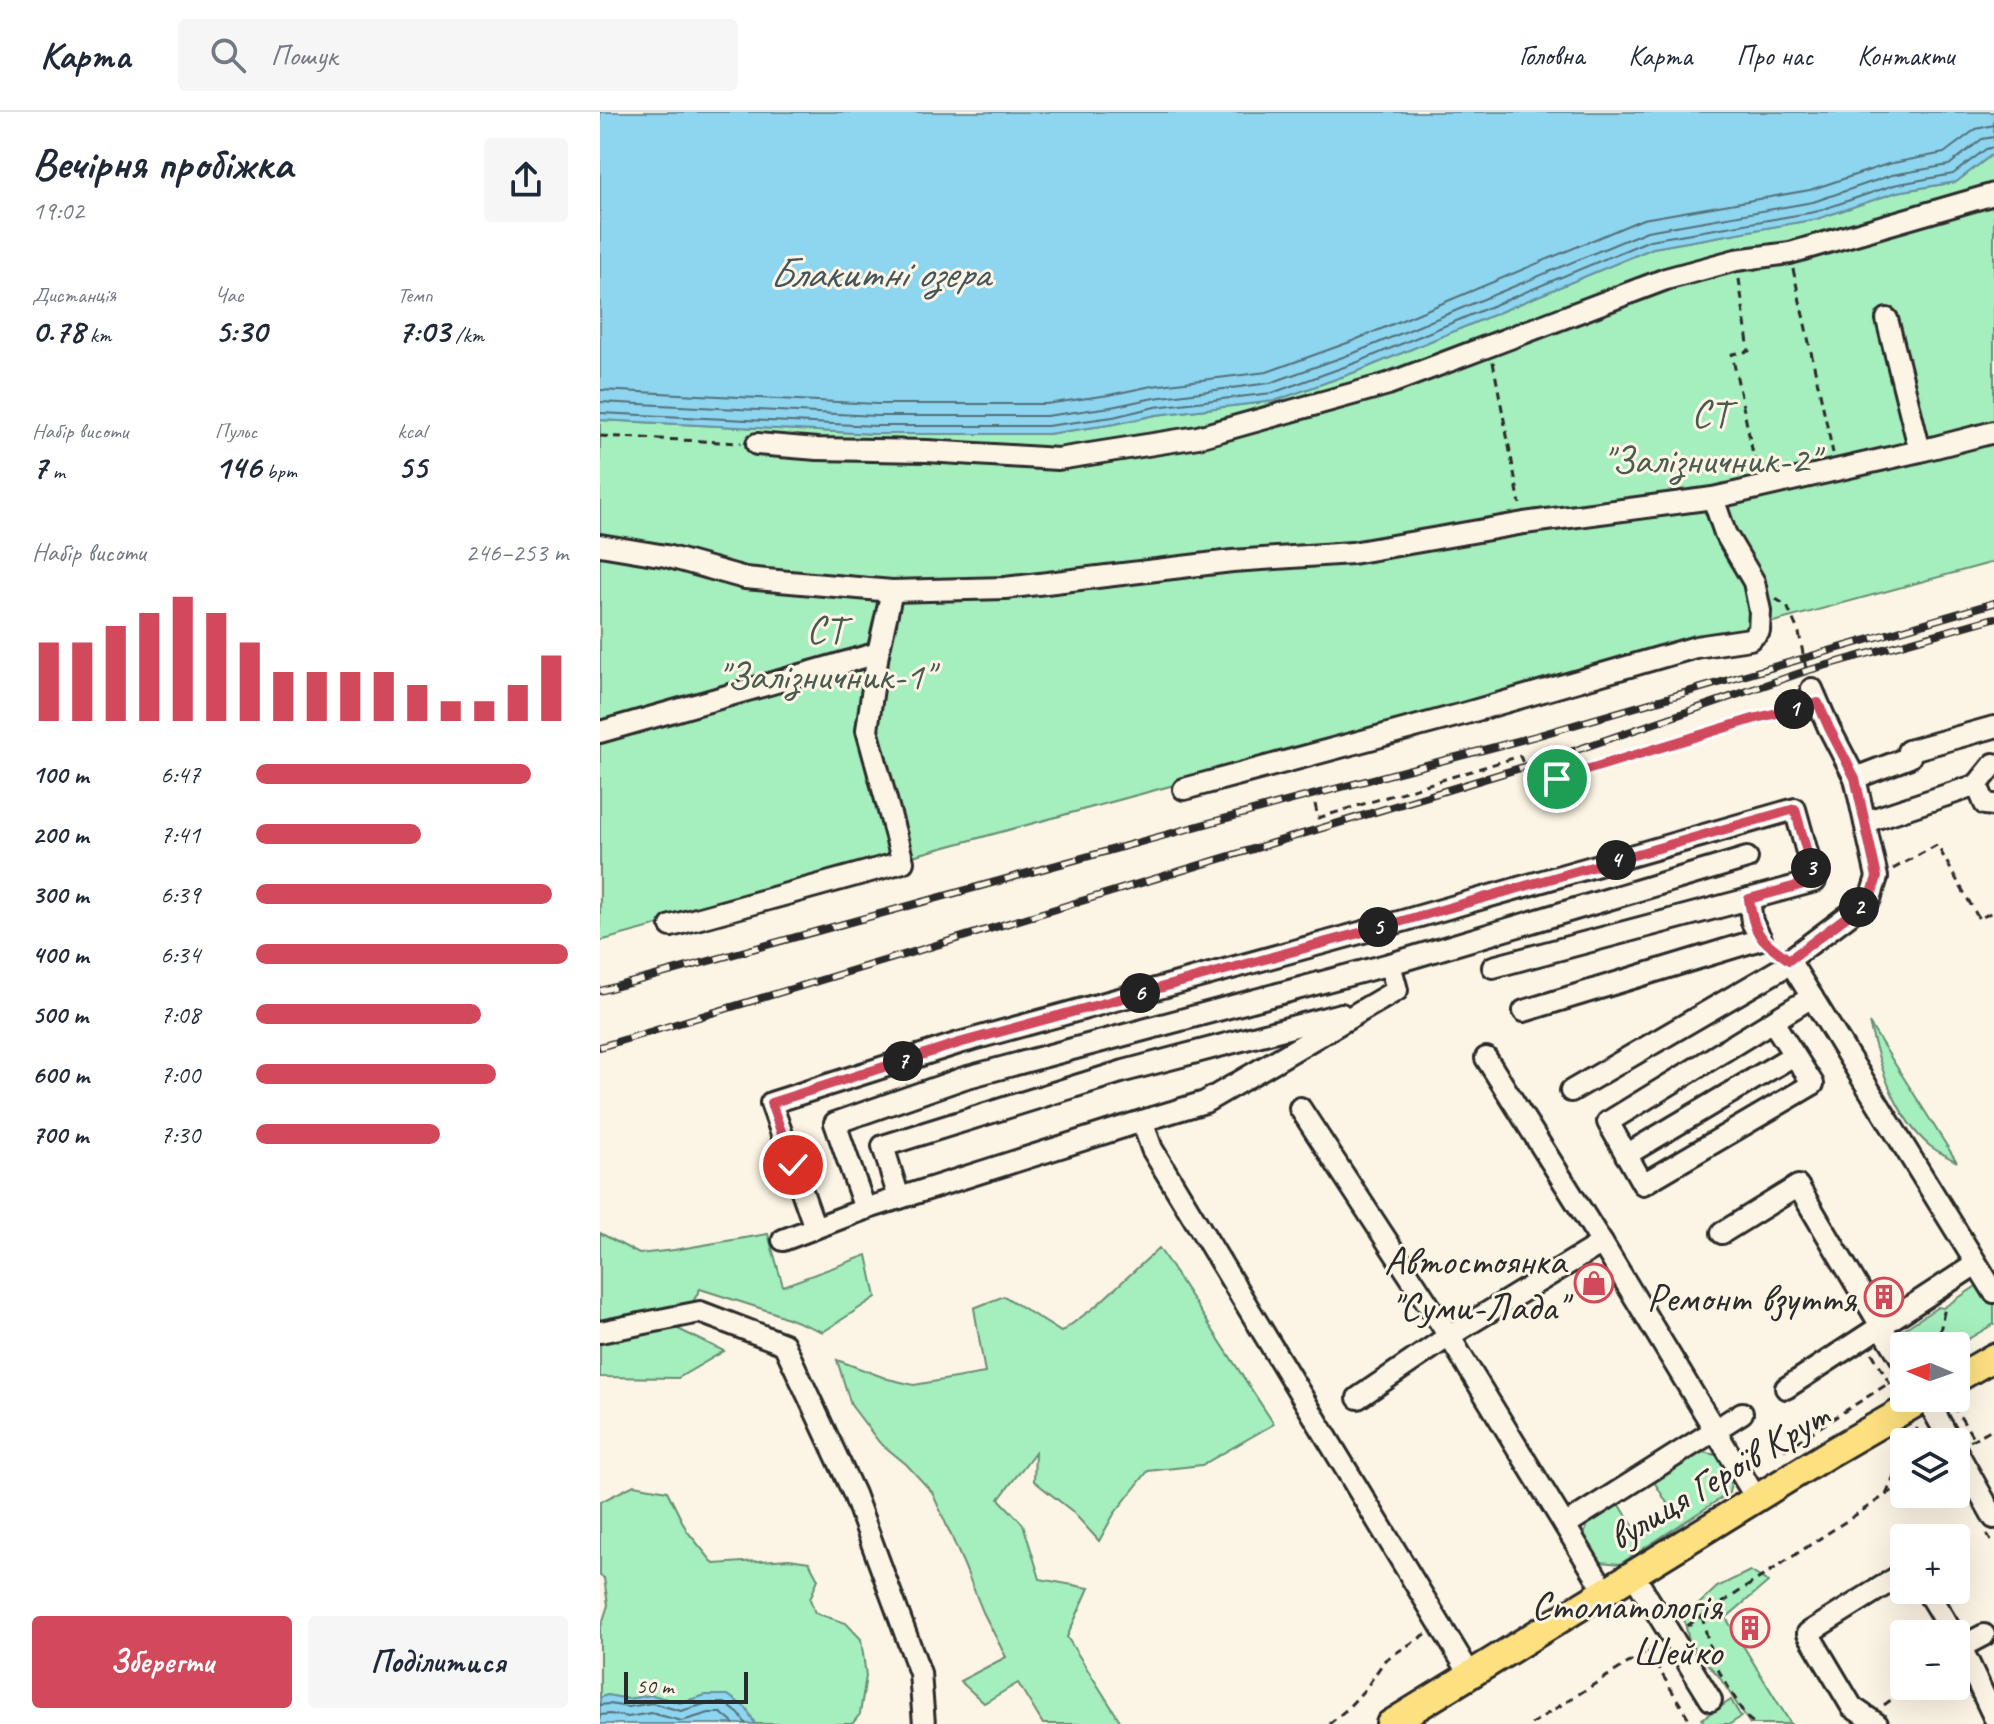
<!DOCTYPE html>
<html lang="uk">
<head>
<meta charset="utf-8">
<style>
  body { margin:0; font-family:Caveat,sans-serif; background:#f6f6f7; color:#1f2937; height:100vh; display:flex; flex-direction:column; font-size:30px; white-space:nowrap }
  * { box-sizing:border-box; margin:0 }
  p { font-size:26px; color:#747a83 }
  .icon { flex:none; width:44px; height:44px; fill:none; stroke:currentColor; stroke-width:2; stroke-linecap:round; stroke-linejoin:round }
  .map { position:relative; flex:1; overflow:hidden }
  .drawer { display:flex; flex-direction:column; background:#fff; width:600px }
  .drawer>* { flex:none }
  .needle { width:52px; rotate:272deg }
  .controls { position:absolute; left:1290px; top:1220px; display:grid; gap:16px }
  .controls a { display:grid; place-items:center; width:80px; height:80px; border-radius:8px; background:#fff; box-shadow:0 8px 32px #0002; font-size:40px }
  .scale { position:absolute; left:24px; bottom:20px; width:124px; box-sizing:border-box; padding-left:8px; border:4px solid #2b2b2b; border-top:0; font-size:22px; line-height:28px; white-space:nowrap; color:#2b2b2b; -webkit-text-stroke:6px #fcf5e5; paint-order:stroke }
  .pin { position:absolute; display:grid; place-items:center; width:68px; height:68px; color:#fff; margin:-34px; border:4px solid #fff; border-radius:50%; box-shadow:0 2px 8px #0007 }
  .km { position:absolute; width:40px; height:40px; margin:-20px; border-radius:50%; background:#222; color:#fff; font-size:22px; line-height:40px; text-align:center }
  .round { display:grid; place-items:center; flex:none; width:84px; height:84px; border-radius:8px; background:#f6f6f7 }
  .summary { display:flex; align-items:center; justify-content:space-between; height:136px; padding:0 32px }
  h1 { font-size:44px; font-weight:600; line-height:60px }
  .figures { display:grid; grid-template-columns:repeat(3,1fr); gap:12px; height:136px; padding:8px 32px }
  .figures div { display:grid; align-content:center }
  .figures b { font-size:34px; font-weight:600 }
  .figures small { font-size:22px; font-weight:400 }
  .figures p { font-size:22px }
  .chart { height:224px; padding:16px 32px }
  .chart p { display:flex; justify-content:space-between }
  .chart svg { width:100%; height:144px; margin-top:8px; stroke:#d1495b; stroke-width:6 }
  .cta { display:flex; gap:16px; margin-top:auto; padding:16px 32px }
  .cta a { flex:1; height:92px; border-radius:8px; background:#d1495b; color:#fff; font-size:32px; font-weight:600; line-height:92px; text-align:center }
  .cta a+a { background:#f6f6f7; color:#1f2937 }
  ul { padding:0 32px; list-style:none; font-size:26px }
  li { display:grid; grid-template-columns:128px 96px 1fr; align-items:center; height:60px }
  li i { height:20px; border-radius:10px; background:#d1495b }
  header { display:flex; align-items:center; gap:48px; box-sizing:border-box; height:112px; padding:0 40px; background:#fff; border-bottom:2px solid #e0e1e3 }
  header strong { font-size:38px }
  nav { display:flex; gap:44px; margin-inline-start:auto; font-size:28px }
  .search { width:560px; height:72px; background:#f6f6f7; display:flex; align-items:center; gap:20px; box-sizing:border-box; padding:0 28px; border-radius:8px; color:#747a83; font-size:30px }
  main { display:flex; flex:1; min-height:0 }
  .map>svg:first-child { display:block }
  .green { fill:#a5eebd; stroke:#688c74; stroke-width:2 }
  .water { fill:#8ed5ef; stroke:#6691a1; stroke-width:2 }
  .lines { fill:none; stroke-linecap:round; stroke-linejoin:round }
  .shore { stroke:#536f79; stroke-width:2 }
  .minor-casing { stroke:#2b2b2b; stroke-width:26 }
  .major-casing { stroke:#2b2b2b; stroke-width:32 }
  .path { stroke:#2b2b2b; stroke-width:3; stroke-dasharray:8 6; stroke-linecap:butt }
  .minor { stroke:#fcf5e5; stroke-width:20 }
  .major { stroke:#fde080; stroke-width:26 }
  .rail-casing { stroke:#2b2b2b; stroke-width:8 }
  .rail { stroke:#fcf5e5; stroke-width:5; stroke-dasharray:15; stroke-linecap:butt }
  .route-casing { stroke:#fff; stroke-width:16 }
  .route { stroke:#d1495b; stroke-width:10 }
  .labels { text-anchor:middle; stroke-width:6; stroke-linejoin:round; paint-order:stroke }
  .park-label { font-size:40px; fill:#4a5c50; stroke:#fcf5e5 }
  .poi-label { font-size:40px; fill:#2b2b2b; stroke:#fcf5e5; text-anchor:end }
  .street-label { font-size:40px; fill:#2b2b2b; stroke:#fcf5e5 }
  .water-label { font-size:42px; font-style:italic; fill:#44565c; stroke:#fcf5e5 }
</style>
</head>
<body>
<header>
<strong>Карта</strong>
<div class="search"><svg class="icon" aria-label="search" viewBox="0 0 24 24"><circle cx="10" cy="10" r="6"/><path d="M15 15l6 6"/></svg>Пошук</div>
<nav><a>Головна</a><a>Карта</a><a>Про нас</a><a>Контакти</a></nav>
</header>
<main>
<section class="drawer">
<div class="summary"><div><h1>Вечірня пробіжка</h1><p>19:02</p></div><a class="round"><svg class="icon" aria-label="share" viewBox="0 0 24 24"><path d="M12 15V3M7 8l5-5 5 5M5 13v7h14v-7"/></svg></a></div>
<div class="figures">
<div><p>Дистанція</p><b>0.78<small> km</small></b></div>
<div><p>Час</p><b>5:30</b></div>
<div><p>Темп</p><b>7:03<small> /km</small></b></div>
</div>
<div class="figures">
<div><p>Набір висоти</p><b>7<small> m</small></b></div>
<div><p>Пульс</p><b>146<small> bpm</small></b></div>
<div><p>kcal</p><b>55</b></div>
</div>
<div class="chart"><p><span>Набір висоти</span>246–253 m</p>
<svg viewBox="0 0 160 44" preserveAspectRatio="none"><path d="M5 44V20M15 44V20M25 44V15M35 44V11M45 44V6M55 44V11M65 44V20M75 44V29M85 44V29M95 44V29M105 44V29M115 44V33M125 44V38M135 44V38M145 44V33M155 44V24"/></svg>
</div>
<ul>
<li><b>100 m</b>6:47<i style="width:88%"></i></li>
<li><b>200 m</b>7:41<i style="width:53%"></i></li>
<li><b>300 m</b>6:39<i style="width:95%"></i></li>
<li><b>400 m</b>6:34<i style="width:100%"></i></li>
<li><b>500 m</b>7:08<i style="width:72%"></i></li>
<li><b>600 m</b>7:00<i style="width:77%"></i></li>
<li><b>700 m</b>7:30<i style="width:59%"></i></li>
</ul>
<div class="cta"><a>Зберегти</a><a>Поділитися</a></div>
</section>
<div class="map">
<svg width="1394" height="1612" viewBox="0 0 1394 1612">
  <rect width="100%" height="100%" fill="#fcf5e5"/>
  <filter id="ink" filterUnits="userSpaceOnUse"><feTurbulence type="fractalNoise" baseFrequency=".0125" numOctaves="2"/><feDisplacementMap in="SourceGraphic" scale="16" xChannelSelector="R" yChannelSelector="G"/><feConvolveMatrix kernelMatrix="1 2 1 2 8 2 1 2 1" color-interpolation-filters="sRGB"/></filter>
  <g filter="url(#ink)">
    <g class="green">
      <path d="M1394 41V450L0 829V308L276 322H448L515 312 556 303 674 289 761 258 1053 136 1217 107 1297 80 1356 70Z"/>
      <path d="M1269 911 1357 1050C1348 1045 1338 1040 1330 1034 1295 1005 1280 954 1269 911Z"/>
      <path d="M0 1121 39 1142 74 1138 168 1122 183 1174 267 1143 276 1185 223 1220 172 1200 100 1177 78 1217 124 1239 78 1266 0 1265Z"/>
      <path d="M559 1136 674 1312 602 1353 548 1359 514 1402 499 1429 472 1399 434 1369 435 1340 399 1387 423 1412 440 1467 489 1476 467 1525 522 1612H443L418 1571 384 1591 360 1569 406 1545 383 1500 364 1453 332 1380 306 1352 279 1330 251 1293 237 1248 288 1267 314 1273 385 1261 374 1196 404 1184 461 1220 496 1194Z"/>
      <path d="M1381 1171 1394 1191V1212L1356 1234H1306L1298 1221 1338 1195 1343 1196Z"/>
      <path d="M1099 1340C1128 1342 1136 1353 1129 1381L1020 1452 1001 1450 989 1439 984 1423 990 1407 1018 1390 1041 1426 1075 1404 1053 1368Z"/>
      <path d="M34 1373 67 1379 87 1419 114 1452 189 1447 209 1450 218 1467 210 1487 215 1501 246 1511 261 1527 266 1564 260 1602 252 1612H155L146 1596 106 1583 80 1591 52 1583 28 1587 7 1583 0 1586V1518L8 1493 4 1466 0 1464V1390Z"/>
      <path d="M1150 1459 1168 1470 1126 1506 1191 1612H1150L1118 1563 1090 1534 1084 1506 1117 1475Z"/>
      <path d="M1131 1588 1141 1605 1130 1612H1105L1102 1607Z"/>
    </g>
    <g class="water">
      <path d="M0 0H1394V41L1356 70 1297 80 1217 107 1053 136 761 258 674 289 556 303 515 312 448 322H276L0 308Z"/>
      <path d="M7 1583 28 1587 52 1583 80 1591 106 1583H128L146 1596 155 1612H0V1586Z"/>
    </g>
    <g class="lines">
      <g class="shore">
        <path d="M0 278 277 292H446L509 283 552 274 667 260 750 230 1043 107 1210 78 1288 52 1344 41 1376 17 1394 13"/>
        <path d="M0 290 276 304H446L511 295 554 286 670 271 754 241 1047 119 1213 90 1292 63 1349 53 1382 27 1394 25"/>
        <path d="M0 301 276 314H447L513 305 555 295 672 281 758 250 1050 128 1215 100 1294 73 1353 62 1386 37 1394 35"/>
        <path d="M0 1593 9 1592 28 1595 52 1591 81 1599 108 1591H125L139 1602 146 1612"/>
        <path d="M0 1603 10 1602 28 1605 51 1601 82 1609 109 1601H121L134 1612"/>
      </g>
      <defs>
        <g id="minor">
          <path d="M1287 207 1320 339"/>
          <path d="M157 332 217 337 327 339 458 347 598 325 788 272 1066 167 1136 148 1190 141 1394 82"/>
          <path d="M0 433 66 444 145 466 292 479 405 476 632 449 752 441 924 411 1113 386 1320 339 1394 320"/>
          <path d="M1212 577 1229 616 1255 666 1277 765 1270 787 1189 848 1394 1180"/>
          <path d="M0 620 278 541"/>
          <path d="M1255 666 1310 645 1308 639 1394 615"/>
          <path d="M1377 673 1394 652"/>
          <path d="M584 677 863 602 1096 535 1150 527 1159 519 1160 499 1154 470 1125 421 1113 386"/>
          <path d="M1265 710 1377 673 1385 692 1394 693"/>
          <path d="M71 814 303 750 267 618 278 541 292 479"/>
          <path d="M790 852 1147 746"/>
          <path d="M893 855 1149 787"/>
          <path d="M1173 910 1213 972 1043 1072 1008 1010 1212 885"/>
          <path d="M971 979 1191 851"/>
          <path d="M700 996 849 1224 1005 1479"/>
          <path d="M1026 1043 1194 943"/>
          <path d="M299 1086 283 1034 524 959 741 902"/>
          <path d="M265 1097 235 1011 364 966 790 852 797 878 605 990 542 1009 552 1037 870 1562"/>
          <path d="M215 1116 171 991 359 931 785 814 1195 697 1215 769 1149 787 1152 810 1161 827 924 899"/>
          <path d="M1122 1121 1198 1074 1281 1214 1186 1276"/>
          <path d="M183 1128 265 1097 542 1009"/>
          <path d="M1002 1131 1156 1386"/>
          <path d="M0 1220 100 1200 184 1232 254 1382 320 1561 324 1612"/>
          <path d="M1304 1251 1281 1214 1376 1152"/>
          <path d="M758 1286 849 1224 1002 1131 886 946"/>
          <path d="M1326 1286 1351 1330"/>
          <path d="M1356 1338 1394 1406"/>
          <path d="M965 1413 1142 1301"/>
          <path d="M1033 1462 1111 1588"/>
          <path d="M1326 1478 1353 1522"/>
          <path d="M1384 1523 1361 1535 1394 1605"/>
          <path d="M1277 1612 1252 1595 1208 1521 1304 1461"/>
        </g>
        <g id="major">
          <path d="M1356 1267 1394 1245"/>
          <path d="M790 1612 1230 1341 1325 1286"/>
        </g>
      </defs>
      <use href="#minor" class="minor-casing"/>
      <use href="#major" class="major-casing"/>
      <g class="path">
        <path d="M1193 157 1233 341"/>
        <path d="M1139 167 1149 239 1132 242 1156 356"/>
        <path d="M893 250 920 392"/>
        <path d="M0 324 141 331"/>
        <path d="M1176 487 1187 494 1199 521 1207 562"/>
        <path d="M715 692 718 706 920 644 934 677 990 655 1153 607 1199 596"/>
        <path d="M1293 757 1337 733 1379 807 1394 799"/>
        <path d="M1337 1234 1345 1195"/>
        <path d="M1272 1241 1294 1279"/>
        <path d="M1353 1293 1374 1327"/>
        <path d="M1316 1316 1324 1330"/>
        <path d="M1370 1329 1394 1316"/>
        <path d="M1308 1330 1313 1319"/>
        <path d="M1184 1338 1289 1271"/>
        <path d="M1286 1383 1304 1340"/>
        <path d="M1387 1422 1394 1434"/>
        <path d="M1102 1504 1113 1549 1146 1605 1155 1612"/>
        <path d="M1087 1514 1304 1371"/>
        <path d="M1048 1539 1092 1612"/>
        <path d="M1284 1593 1310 1574"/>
        <path d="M729 1612 746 1598 766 1576 785 1548 826 1522"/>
        <path d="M931 1612 1057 1533"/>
      </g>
      <use href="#minor" class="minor"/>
      <use href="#major" class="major"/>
      <defs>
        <g id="rail">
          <path d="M0 879 689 689 936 624 1394 491"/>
          <path d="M0 935 953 646 1206 559 1394 506"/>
        </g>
      </defs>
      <use href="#rail" class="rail-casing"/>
      <use href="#rail" class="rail"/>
    </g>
  </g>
  <g class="lines" filter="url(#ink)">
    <defs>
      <path id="route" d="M193 1053 171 991 359 931 785 814 1195 697 1215 769 1149 787C1154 824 1160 826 1189 848L1270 787 1277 765 1255 666 1229 616 1218 591 1153 607 957 667"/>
    </defs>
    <use href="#route" class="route-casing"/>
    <use href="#route" class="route"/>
  </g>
  <defs>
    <symbol id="shop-ring" viewBox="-11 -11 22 22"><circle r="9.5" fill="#fcf5e5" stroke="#d1495b" stroke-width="1.5"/><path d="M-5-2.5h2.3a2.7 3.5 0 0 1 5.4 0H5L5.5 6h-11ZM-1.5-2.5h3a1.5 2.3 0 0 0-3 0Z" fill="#d1495b"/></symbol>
    <symbol id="building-ring" viewBox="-11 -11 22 22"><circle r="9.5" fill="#fcf5e5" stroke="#d1495b" stroke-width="1.5"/><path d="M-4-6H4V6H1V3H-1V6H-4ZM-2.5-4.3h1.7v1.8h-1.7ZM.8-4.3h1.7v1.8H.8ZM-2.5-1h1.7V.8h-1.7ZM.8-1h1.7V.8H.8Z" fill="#d1495b"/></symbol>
  </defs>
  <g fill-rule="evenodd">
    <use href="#shop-ring" x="972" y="1149" width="44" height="44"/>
    <use href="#building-ring" x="1262" y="1163" width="44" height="44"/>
    <use href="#building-ring" x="1128" y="1494" width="44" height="44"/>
  </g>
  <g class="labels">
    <g class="park-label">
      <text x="1110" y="315">СТ<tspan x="1110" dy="46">"Залізничник-2"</tspan></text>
      <text x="225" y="531">СТ<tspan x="225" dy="46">"Залізничник-1"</tspan></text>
    </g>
    <g class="poi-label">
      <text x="966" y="1162">Автостоянка<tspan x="966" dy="46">"Суми-Лада"</tspan></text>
      <text x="1256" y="1199">Ремонт взуття</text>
      <text x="1122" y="1507">Стоматологія<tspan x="1122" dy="46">Шейко</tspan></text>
    </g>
    <g class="street-label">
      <text transform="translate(1118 1363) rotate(-31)" y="14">вулиця Героїв Крут</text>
    </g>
    <g class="water-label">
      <text x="279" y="175">Блакитні озера</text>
    </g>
  </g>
</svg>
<div class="controls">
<a><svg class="needle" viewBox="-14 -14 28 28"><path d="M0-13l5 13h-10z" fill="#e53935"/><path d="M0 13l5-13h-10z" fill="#747a83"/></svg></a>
<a><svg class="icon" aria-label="layers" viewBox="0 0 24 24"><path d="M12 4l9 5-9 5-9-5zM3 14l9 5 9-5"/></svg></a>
<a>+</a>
<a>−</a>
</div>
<div class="scale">50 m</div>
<div class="pin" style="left:957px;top:667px;background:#1e9e55"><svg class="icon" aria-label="arrive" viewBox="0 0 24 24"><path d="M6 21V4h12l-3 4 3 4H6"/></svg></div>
<div class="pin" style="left:193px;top:1053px;background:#d93025"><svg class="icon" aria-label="check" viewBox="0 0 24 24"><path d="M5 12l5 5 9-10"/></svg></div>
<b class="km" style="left:1194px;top:597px">1</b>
<b class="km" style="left:1259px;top:795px">2</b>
<b class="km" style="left:1211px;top:756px">3</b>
<b class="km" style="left:1016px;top:748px">4</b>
<b class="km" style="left:778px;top:815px">5</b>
<b class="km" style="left:540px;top:881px">6</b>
<b class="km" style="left:303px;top:949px">7</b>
</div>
</main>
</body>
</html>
